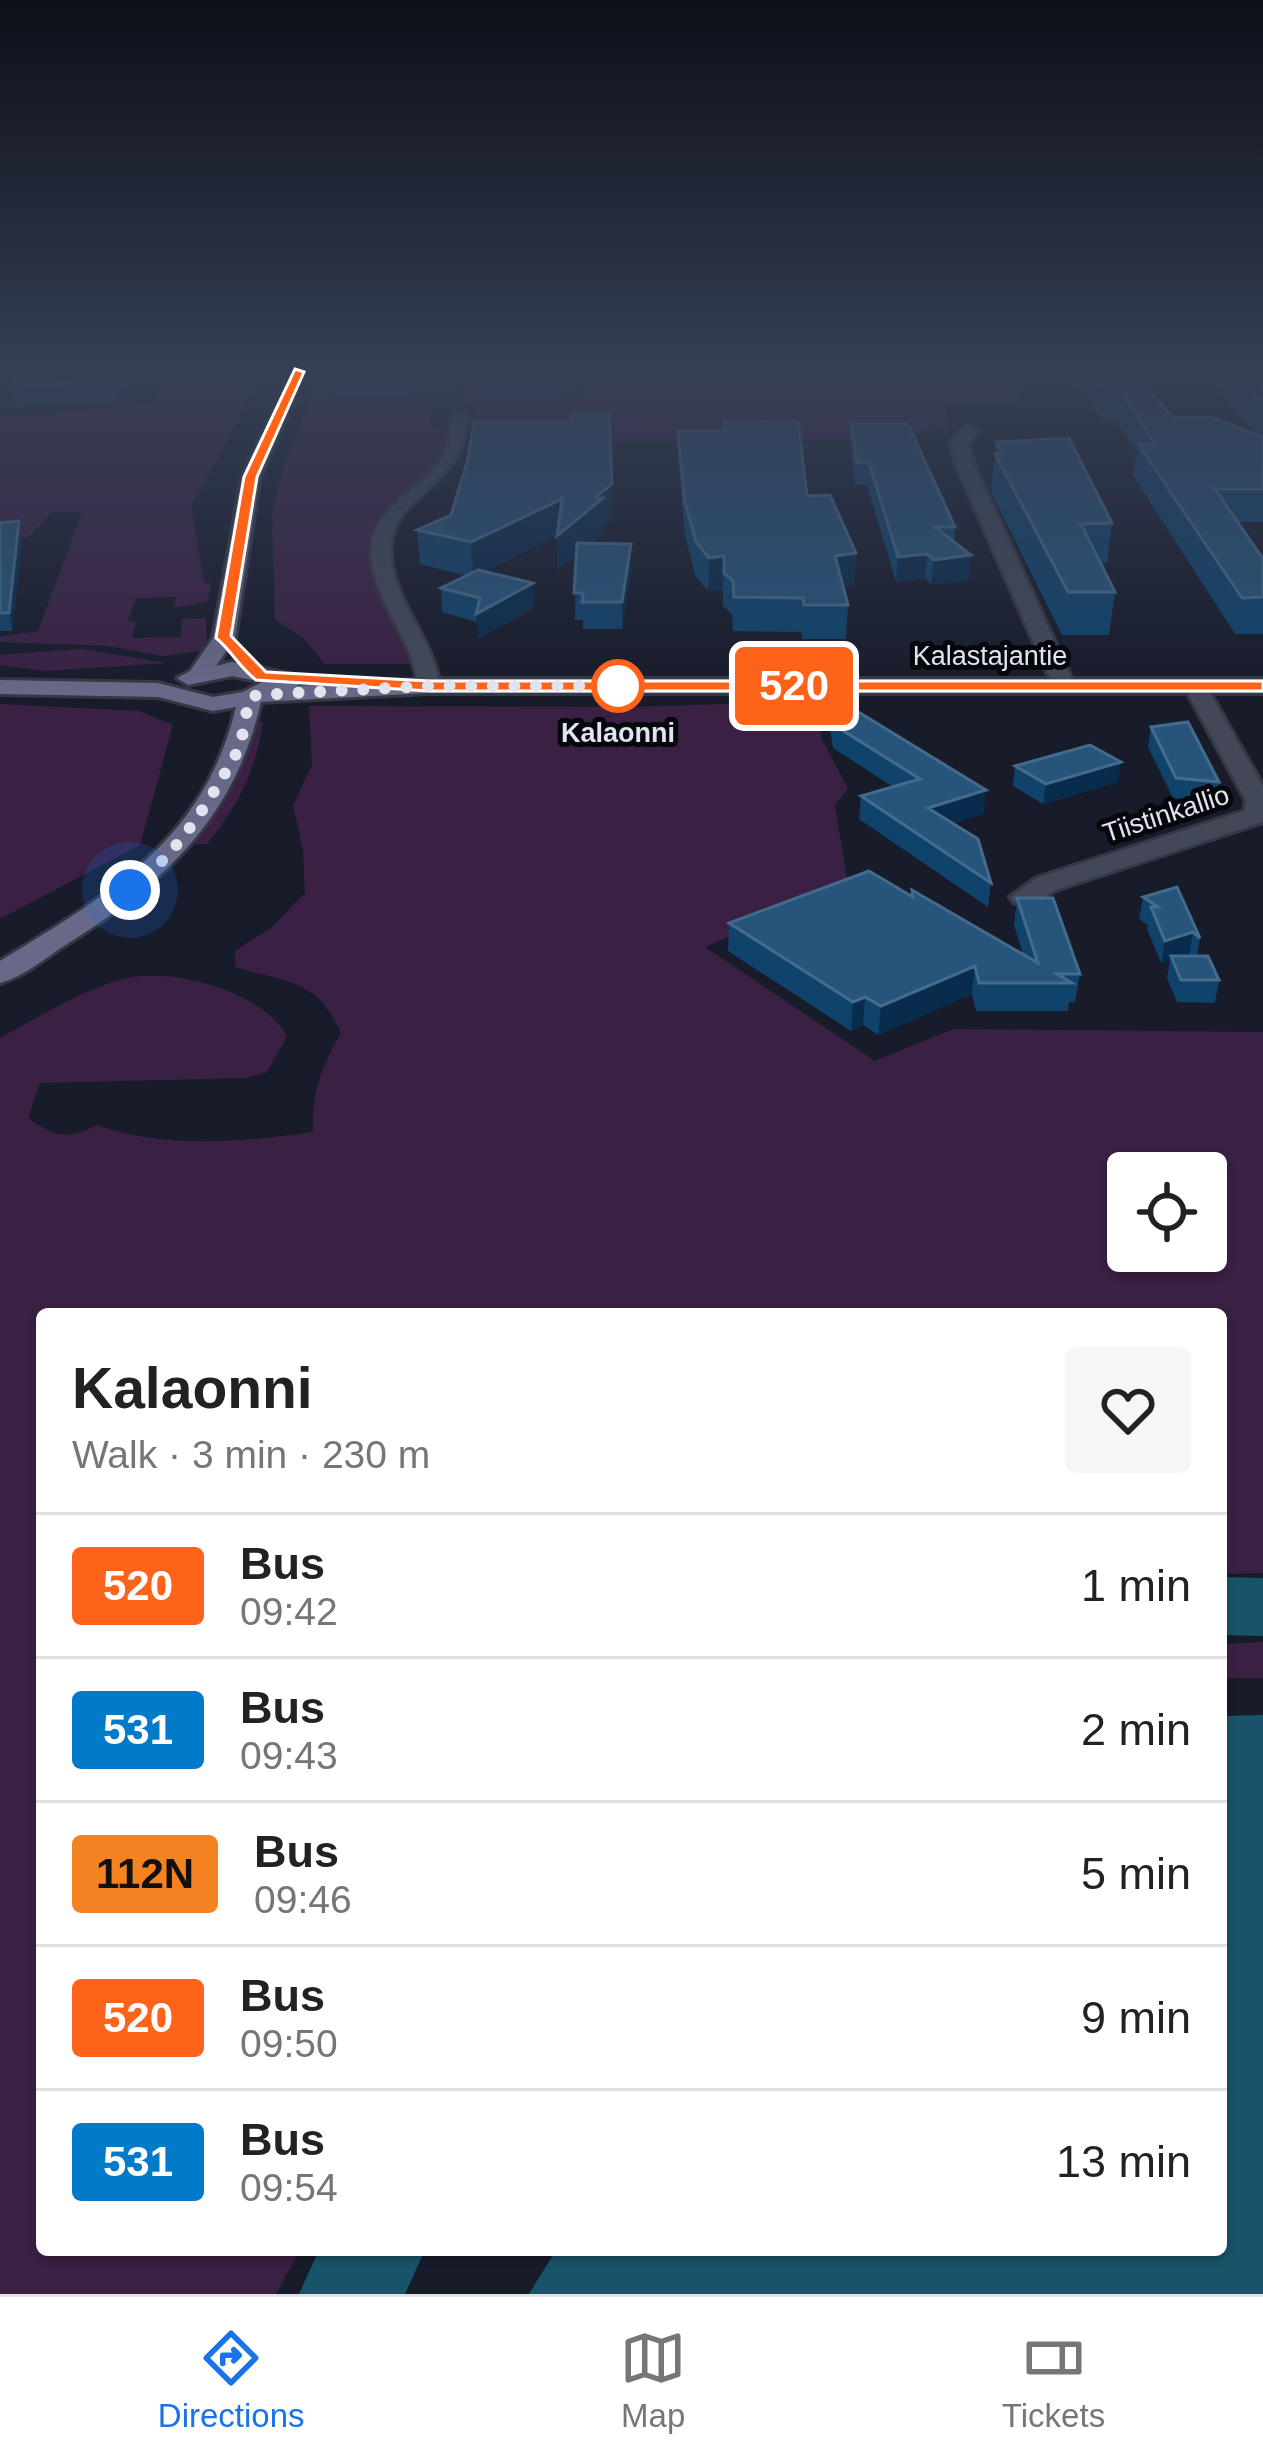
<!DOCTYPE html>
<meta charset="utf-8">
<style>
:root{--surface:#fff;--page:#f6f6f6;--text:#222;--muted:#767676;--line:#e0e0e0;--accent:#1a73e8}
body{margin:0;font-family:Arial,sans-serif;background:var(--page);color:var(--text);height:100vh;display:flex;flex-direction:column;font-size:45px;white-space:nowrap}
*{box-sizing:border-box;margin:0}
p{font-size:39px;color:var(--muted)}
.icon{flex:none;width:66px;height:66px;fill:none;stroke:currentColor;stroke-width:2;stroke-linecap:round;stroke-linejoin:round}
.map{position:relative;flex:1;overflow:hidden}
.drawer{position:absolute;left:36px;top:1308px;width:1191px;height:948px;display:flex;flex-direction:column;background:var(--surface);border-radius:12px;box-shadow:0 3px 9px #0004}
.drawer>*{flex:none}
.badge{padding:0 24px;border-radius:9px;font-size:42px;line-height:78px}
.tools{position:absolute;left:1107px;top:1152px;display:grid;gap:24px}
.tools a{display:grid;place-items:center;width:120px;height:120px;border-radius:12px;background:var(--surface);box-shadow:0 3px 9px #0004;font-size:60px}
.you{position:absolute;width:60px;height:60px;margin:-30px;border:9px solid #fff;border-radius:50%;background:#1a73e8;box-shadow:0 0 0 18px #1a73e833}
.map>.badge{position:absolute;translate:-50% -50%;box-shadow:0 0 0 6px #fff}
.round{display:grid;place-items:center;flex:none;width:126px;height:126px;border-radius:12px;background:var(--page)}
.headline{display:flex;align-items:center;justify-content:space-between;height:204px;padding:0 36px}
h1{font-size:57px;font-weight:800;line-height:90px}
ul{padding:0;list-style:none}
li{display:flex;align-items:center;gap:36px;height:144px;padding:0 36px;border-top:3px solid var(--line)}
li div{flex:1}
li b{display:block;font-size:45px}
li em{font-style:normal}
li .badge{min-width:132px;font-weight:700;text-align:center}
.menu{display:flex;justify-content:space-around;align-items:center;height:168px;border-top:3px solid var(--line);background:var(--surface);font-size:33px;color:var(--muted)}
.menu a{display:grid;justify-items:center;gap:6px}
.menu .active{color:var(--accent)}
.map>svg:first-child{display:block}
.built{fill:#1f2539}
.green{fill:#3a2144;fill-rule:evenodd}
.water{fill:#185469}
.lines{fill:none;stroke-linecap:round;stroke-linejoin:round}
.river{fill:#185469;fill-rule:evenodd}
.minor-casing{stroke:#353742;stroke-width:6}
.secondary-casing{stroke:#353742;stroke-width:6}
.minor{fill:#424858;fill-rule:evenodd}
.secondary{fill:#686888;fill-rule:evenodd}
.wall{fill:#10436c}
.shaded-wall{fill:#092c4c}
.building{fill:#26547a;stroke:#446b8c;stroke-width:3}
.line{fill:#ff6319;stroke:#fff;stroke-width:3}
.walk{stroke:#e1e4ee;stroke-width:12;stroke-dasharray:0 21.6}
.stop-dot{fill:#fff;stroke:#ff6319;stroke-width:6}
.labels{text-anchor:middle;stroke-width:10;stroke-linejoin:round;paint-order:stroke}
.far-street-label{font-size:27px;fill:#e1e4ee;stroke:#05070c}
.far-stop-label{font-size:27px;font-weight:bold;fill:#e1e4ee;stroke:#05070c}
</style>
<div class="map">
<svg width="1263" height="2294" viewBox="0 0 1263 2294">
<rect width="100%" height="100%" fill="#171b2a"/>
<!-- built -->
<path class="built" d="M326,372H455L445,408H308Z"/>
<!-- green -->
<path class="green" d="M173,372H263L191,507L204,582L211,583L208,601L174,608L176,597L136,598L128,621L136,622L132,638L181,637L182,619L206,618L207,650L163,656L108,646L0,642V637L38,631L82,512H52L28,537L0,540V418L149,404Z
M323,372H354L336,378L326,408H432L430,425L449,432C444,458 427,474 407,491C340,546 389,600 418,664H325L304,639L275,620L272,514L285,462Z
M522,372H576V390L558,399L584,398L596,372H1020L1026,387L1016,401L944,402L949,428L872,440L471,441L477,407L488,401H463L469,375H478L480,394L486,396L565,393L561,391L565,384H545Z
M82,649L167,663L46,671L0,665V655Z
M815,701L822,739L848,789L835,805L848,885L705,947L875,1061L953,1029L1263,1032V1573L1221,1574V1314H42V2250H300L276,2294H0V1038C38,1017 77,993 119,980C167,965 264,990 287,1037L267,1072L246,1078L40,1083L28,1118C54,1136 68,1141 97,1125C165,1149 243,1142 313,1132C311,1094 321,1067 341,1033C316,978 289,983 235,967V951L271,928L305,893L303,850L293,805L312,765L309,706L634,707ZM1128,1173H1206V1251H1128Z
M0,704L139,711L173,725L140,845L0,919Z
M263,722C257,768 237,808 207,844H194L236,781L249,723Z
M1263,1642V1678H1221V1644Z"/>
<!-- water -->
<path class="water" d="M1263,1715V2294H529L556,2250H1221V1716Z"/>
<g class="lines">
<!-- river -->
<path class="river" d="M1221,1577L1263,1578V1636L1221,1635Z
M319,2250H425L405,2294H299Z"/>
<defs>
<path id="minor" d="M453,412L467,416C465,488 394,491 391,547C388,596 434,638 440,686L429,693L418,686C413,640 378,607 372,563C363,505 427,493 447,449C452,438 449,424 453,412Z
M965,426L979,430L968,443L974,465L1075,686L1072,691L1064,693L1053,686L956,465L950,442Z
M1195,679L1206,686L1263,786V822L1056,890L1034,903H1014L1010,897L1036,878L1244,811L1246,801L1184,686Z"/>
<path id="secondary" d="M291,372H307L260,477L235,638L216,666L232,662L298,676L301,681L297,686L429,679H1263V693H429L261,702C234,820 163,884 64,946C44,959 23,977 0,983V961C109,894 204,841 236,707L213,711L158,697L0,694V680L158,683L213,697L243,692L262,682L232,676L188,685L177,678L190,671L213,638L242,477Z"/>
</defs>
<!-- minor casing -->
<use href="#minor" class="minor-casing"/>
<!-- secondary casing -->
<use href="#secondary" class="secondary-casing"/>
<!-- minor -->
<use href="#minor" class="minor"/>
<!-- secondary -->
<use href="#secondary" class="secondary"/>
</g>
<!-- wall -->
<path class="wall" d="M10,372H148L141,383H129L117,403L15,406L11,385L14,381Z
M334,372H414L407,396H336Z
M473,372H562L561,394L480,395L479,377L473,375Z
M1068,372H1135L1172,417L1257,435L1206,374H1186L1185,372H1263V522H1237L1263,559V634H1235L1133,475L1137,453L1116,420H1103Z
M724,421L807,496L856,553L854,586L844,587L848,605L846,639H802L801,632L733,631L732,614L723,606V589L708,591L695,575L685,535L678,461V431H724Z
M851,424L955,527L954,542L971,555L968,580L931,584L925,578L896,582L867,485H855L850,446Z
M996,442L1112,523L1107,563H1101L1115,592L1109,635H1062L991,492Z
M451,515L612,518L604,525V532L590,543L631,570L622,629H583V620H575L576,555L557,571V536L484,572L534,608L478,639L477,622L442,612L441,588L467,576L420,564L417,530Z
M0,523L22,538L12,631H0Z
M829,694L986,790L983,814L952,823L991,883L988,907L859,819L861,796L893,787L833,748L828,716Z
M1151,727L1219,782L1216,803L1173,798L1148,747Z
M1015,766L1118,782L1043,804L1013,786Z
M912,890L1023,954L1014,925L1017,898L1080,974L1075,1002H1069L1068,1011H976L972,994L878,1035L863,1025L851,1031L728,951L729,923L911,896Z
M1143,897L1200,938L1197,956L1219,980L1215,1003L1177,1002L1167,978L1170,960L1161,963L1147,929L1148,925L1139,919Z"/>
<!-- shaded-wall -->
<path class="shaded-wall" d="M120,372H128L129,383L117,403L114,381Z
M139,372H148L141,383Z
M405,372H414L407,396Z
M612,484V518L604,525V532L557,571V536L473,577L471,542L562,499Z
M19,521L22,538L12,631L9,613Z
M631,544V570L622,629V602Z
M856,553L854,586L833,589L835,556Z
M927,554L925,578L896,582L898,557Z
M971,555L968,580L931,584L934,560Z
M724,556L723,589L708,591L709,558Z
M533,583L534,608L478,639L476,614Z
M1121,762L1118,782L1043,804L1046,784Z
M986,790L983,814L926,831L928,808Z
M1193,932L1189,955L1172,959L1171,956L1170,960L1161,963L1165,941Z
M975,966L972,994L878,1035L881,1006Z
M865,997L863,1025L851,1031L853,1002Z"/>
<!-- building -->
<path class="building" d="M21,372H120L114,381L11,385Z
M1093,372H1135L1172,417H1212L1263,437V489H1215L1263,559V597L1242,598L1138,444H1155L1120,390H1107Z
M1235,372H1263V403Z
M572,413H609L612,484L596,497L603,498L557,536L562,499L471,542L417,530L451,515L468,459L474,422H570Z
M724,421H798L807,496L830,495L856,553L835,556L848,605H804L803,598L734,597L733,581L724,573V556L709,558L696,542L685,503L678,431H726Z
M851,424H908L955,527H935L971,555L934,560L927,554L898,557L869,463L857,462Z
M1069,438L1112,523L1081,524L1115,592H1068L995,454H1002L996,442Z
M19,521L9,613H0V523Z
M577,543L631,544L622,602H582L583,593H574Z
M478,570L533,583L476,614L480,598L441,588Z
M829,694L986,790L928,808L978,839L991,883L861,796L920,779L834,725Z
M1188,722L1219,782L1176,778L1151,727Z
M1090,745L1121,762L1046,784L1015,766Z
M869,871L913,897L912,890L1038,963L1017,898H1053L1080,974H1057L1072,983H979L975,966L881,1006L865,997L853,1002L729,923Z
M1177,887L1200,938L1193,932L1165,941L1151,907H1158L1143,897Z
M1171,956H1208L1219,980H1181Z"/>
<!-- sky -->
<linearGradient id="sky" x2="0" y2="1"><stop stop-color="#0d0f17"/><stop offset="0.54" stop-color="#363f55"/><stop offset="1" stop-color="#363f55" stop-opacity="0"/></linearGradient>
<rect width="1263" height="693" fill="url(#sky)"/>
<!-- line -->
<path class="line" d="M295,369L304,372L257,477L231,636L266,672L429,681H1263V691H429L256,680C239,667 231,650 216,638L244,477Z"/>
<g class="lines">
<!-- walk -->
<path class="walk" d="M130,890C178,853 207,805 236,754C243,744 245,713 250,698L257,695L429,686H618"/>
</g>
<!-- markers -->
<circle class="stop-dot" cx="618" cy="686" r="24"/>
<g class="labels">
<!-- far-street labels -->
<g class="far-street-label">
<text x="990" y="665">Kalastajantie</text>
<text transform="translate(1166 814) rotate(-18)" y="9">Tiistinkallio</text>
</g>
<!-- far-stop labels -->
<g class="far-stop-label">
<text x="618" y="742">Kalaonni</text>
</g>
</g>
</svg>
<div class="tools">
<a><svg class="icon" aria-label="locate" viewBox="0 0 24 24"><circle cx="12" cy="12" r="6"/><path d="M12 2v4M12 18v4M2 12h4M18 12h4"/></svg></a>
</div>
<div class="you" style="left:130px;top:890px"></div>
<b class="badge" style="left:794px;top:686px;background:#ff6319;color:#fff">520</b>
<section class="drawer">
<div class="headline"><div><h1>Kalaonni</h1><p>Walk · 3 min · 230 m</p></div><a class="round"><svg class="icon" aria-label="heart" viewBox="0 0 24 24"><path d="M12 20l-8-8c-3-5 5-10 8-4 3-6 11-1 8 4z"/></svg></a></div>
<ul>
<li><span class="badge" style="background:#ff6319;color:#fff">520</span><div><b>Bus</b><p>09:42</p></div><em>1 min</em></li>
<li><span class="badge" style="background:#007ac9;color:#fff">531</span><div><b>Bus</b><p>09:43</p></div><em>2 min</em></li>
<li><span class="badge" style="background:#f58220;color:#111">112N</span><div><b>Bus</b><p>09:46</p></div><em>5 min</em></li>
<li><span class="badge" style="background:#ff6319;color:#fff">520</span><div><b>Bus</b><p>09:50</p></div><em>9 min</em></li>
<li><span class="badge" style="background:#007ac9;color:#fff">531</span><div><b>Bus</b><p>09:54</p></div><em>13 min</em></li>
</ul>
</section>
</div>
<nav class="menu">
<a class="active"><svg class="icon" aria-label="directions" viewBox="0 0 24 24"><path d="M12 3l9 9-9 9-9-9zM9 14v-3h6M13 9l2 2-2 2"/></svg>Directions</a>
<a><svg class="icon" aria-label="map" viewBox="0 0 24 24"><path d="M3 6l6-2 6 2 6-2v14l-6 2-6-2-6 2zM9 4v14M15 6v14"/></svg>Map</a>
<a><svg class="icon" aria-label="tickets" viewBox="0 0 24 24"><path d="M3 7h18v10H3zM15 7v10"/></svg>Tickets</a>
</nav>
